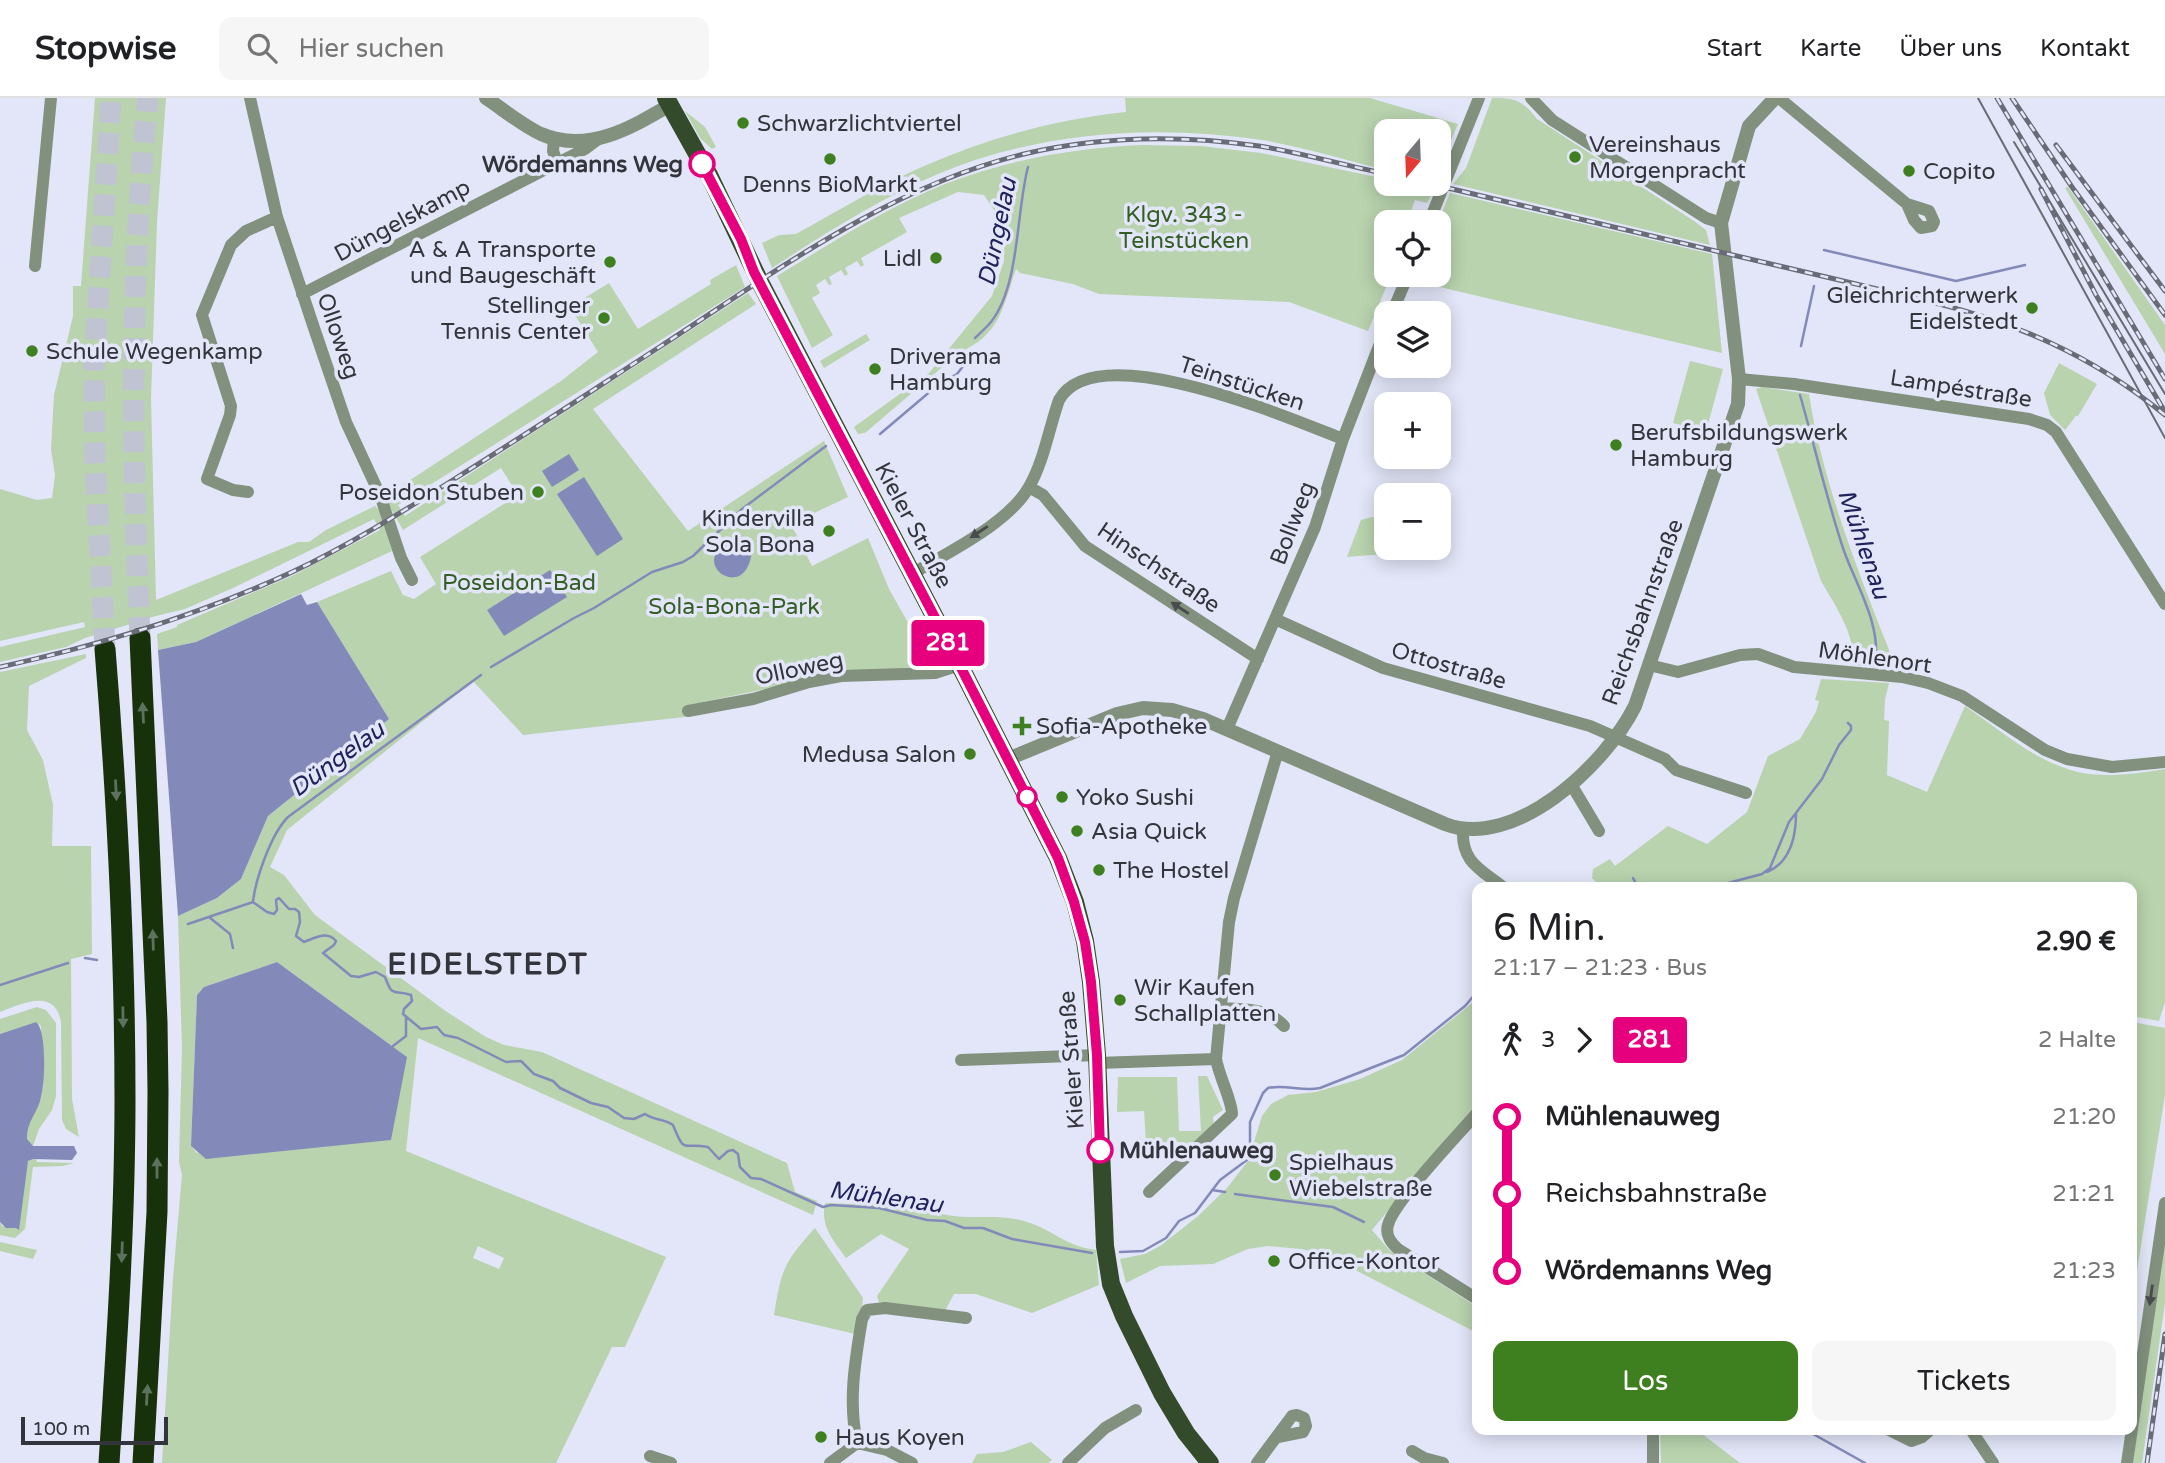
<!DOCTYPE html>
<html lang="de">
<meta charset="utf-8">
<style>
:root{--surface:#fff;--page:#f6f6f6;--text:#202124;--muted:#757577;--line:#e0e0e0;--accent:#3e7f1f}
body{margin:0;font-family:"Varela Round",sans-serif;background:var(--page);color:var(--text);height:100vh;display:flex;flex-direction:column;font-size:26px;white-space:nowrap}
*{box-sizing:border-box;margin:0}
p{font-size:23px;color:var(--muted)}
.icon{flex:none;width:38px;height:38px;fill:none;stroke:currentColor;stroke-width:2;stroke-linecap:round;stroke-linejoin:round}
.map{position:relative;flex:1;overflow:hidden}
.drawer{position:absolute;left:1472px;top:784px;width:665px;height:553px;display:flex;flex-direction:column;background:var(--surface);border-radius:14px;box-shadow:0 4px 18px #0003}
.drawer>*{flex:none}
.badge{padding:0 14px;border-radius:5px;font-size:24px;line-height:46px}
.needle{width:46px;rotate:199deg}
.fabs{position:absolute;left:1374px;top:21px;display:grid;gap:14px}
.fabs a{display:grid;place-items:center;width:77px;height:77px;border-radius:14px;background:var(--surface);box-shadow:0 4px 18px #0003;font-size:35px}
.scale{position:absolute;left:21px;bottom:18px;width:147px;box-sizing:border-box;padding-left:7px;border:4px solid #34353c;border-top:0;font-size:19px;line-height:24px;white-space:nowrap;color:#34353c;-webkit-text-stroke:5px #e2e6f8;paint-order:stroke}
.map>.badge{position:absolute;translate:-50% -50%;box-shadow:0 0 0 4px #fff}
.legs{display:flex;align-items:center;gap:10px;height:77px;padding:0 21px;font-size:23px}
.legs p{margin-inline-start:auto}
.head{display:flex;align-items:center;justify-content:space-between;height:119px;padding:0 21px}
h1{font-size:38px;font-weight:600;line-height:52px}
.primary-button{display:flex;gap:14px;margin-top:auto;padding:14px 21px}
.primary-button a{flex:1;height:80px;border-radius:14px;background:var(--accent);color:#fff;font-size:28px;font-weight:600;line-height:80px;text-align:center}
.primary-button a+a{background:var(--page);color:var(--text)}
ul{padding:0 21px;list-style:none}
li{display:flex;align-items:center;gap:24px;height:77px;font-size:26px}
li i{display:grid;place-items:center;width:10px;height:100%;margin:0 9px;background:currentColor}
li i::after{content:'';width:18px;height:18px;margin:-9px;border:5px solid;border-radius:50%;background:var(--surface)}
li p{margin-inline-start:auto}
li:first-child i{background:linear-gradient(#0000 50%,currentColor 0)}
li:last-child i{background:linear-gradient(currentColor 50%,#0000 0)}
header{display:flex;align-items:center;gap:42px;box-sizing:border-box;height:98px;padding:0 35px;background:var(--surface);border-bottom:2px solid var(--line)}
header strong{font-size:33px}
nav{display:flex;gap:38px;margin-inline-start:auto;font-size:24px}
.search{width:490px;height:63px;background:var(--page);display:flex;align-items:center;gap:18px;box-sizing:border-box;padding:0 24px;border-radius:14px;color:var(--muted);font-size:26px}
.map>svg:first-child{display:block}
.green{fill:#b8d3ae;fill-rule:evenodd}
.water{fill:#838ab9}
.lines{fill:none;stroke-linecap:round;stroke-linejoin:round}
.stream{stroke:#838ab9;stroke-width:2.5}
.motorway-tunnel{stroke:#bfc3d2;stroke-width:21;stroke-dasharray:21 10;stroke-linecap:butt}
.minor{stroke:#82917e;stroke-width:12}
.tertiary{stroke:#82917e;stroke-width:14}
.primary{stroke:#334b2a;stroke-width:18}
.motorway{stroke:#17320b;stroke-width:21}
.tram{stroke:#696b76;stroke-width:2}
.rail-casing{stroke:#696b76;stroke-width:5}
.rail{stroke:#e2e6f8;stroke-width:2.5;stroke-dasharray:8;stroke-linecap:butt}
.oneway{fill:#484c4c}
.oneway2{fill:#5e715e}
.line-1-casing{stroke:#fff;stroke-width:16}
.line-1{stroke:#e6007e;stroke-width:10}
.poi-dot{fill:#3e7f1f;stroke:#e2e6f8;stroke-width:2.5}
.stop-1-dot{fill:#fff;stroke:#e6007e;stroke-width:3.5}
.labels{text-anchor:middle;stroke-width:7;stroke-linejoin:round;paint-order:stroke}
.poi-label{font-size:23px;fill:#34353c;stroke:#e2e6f8;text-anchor:start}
.stop-label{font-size:23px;font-weight:bold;fill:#34353c;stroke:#e2e6f8;text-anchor:end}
.park-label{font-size:23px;fill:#345e22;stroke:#e2e6f8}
.street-label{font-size:23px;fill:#34353c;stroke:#e2e6f8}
.water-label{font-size:24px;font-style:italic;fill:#21215c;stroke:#e2e6f8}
.district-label{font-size:30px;font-weight:bold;letter-spacing:2px;fill:#34353c;stroke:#e2e6f8}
</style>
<header>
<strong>Stopwise</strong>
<div class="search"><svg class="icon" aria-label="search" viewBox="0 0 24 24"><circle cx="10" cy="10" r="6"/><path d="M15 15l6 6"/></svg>Hier suchen</div>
<nav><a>Start</a><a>Karte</a><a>Über uns</a><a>Kontakt</a></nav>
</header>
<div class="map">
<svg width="2165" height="1365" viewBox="0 0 2165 1365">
<rect width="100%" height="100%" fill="#e2e6f8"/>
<!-- green -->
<path class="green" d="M95,0H166L157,124L151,301L156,502L298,444H309L326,432L375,408L380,413L392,453L196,544L158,552L157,536L177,529V527L292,478L380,432L374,421L233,490L185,511L156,518L85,540L66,549L0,564V549L85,529L84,524L0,543V391L37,402L52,400L55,377L51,351L54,297L73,218V188H81Z
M1125,0H1370L1458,26L1442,63L1439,78L1438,33H1386V72C1345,62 1304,49 1262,42C1155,26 1040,33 938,76C879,101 826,135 772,170L762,145L779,137L796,136C838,113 880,87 924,68C989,40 1056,21 1126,14Z
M1492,0C1516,0 1522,2 1537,21L1694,123L1706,132L1710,147L1453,86L1466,70Z
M685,13L705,29L716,49L712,51L700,40Z
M1143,47L1201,48L1261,55L1386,81V86H1409L1435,91L1427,105L1415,102L1407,124H1386V177H1391L1368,233L1289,204L1099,196L1073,186L1020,175L1016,171C1003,209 1000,237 960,254L865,335L858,336L854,329L929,275L992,198L1004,163V127L984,97L958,94L899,120L907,134L861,160L864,167L861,169L857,163L845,170L848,176L845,178L841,172L829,179L832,186L829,187L825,181L816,187L820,195L812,200L833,237L812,250L777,178C831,145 886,110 945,86C1009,61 1075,50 1143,47Z
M2068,89L2165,227V256L2065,90Z
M1450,95L1712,156L1722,255L1414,183L1417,177H1438V124Z
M736,167L745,189L398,407L405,418L748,195L756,206L593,311L688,433L824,343L848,399L791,426L812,468L868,440L889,491L932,567L828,578L684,608L685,619L523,637L473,583L287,732L270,769L284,777L315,817L447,914L486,939L504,947L542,954L787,1065L795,1094L817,1103L813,1117L418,940L406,1053L666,1159L625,1249H612L556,1365H162L173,1180L182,1077L179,1064L182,950L178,818L217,800L241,781L268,718L389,621L317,504L391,473L403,497L414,501L436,486L420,459L518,397L501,370L403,432L386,402L395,392L561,283L598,254L570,209L609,185L638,231L711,186L710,182ZM277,864L407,959L197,1055L191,1048L197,897L204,889ZM478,1148L504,1160L499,1171L473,1160Z
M866,236L870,242L824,270L820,263Z
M1690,263L1723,271L1706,334L1673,325Z
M2059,265L2097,286L2078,318H2076L2065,332L2050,317L2044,295Z
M1762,289L1809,296C1822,383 1859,476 1891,557L1888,570L1852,567C1851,561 1853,556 1852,550C1850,529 1832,502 1821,483L1756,291Z
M1372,419L1386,423V450H1398L1384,456L1347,459L1361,422Z
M86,556V560L29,588L27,632L43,662L53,707L52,748H91L92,856L71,861L72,1001L79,1039L66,1031L62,1022L61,924C55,889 21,906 0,914V574Z
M1821,581L1889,585L1885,602L1884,622L1889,623L1887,677L1927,694L1965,608C2002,633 2042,670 2089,676C2114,679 2140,675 2165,671V904L2159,923L2132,918V789H1601L1592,780L1593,771L1610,761L1615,768L1668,728L1707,746L1747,714L1768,658L1800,641L1816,614L1819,603L1815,602Z
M1477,901V1005L1372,1132L1390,1153L1477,1209V1235L1332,1160L1302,1151L1268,1148L1248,1151L1213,1166L1160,1168L1126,1185L1120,1161L1145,1156L1160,1148L1197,1119L1227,1090L1248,1063L1262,1018L1271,1006L1288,997L1316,994L1360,981L1402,962Z
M37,909L46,912L56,925V998L52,1012L39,1031L33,1048L27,1041L26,1033L41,1000L43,989L41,928L36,924L0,936V921Z
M2132,924L2165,930V997L2132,1204Z
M1198,978H1207L1223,1012L1213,1019L1214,1029L1187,1051L1179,1044L1146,1046L1144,1013L1117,1014L1118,979H1177L1179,1033H1201Z
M30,1061H36L37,1064L74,1065L63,1068L33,1069L25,1131L15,1140L0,1137V1124L2,1128L18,1129L27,1066Z
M880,1100C891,1100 901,1099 912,1103C924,1108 934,1115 947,1117C973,1122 1001,1115 1027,1124C1054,1132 1064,1148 1096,1152L1099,1187L1032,1215L976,1196H954L945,1213L879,1204L877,1198L909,1151L881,1136L846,1160C833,1142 820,1128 825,1105L856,1106Z
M2165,1126V1205L2142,1365H2133Z
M815,1130L863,1200L862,1211L855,1236L774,1217C781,1172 784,1164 815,1130Z
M0,1144L37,1152L33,1161L0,1153Z
M1660,1332H1697L1740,1365H1661Z
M1031,1344L1052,1362L1048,1365H972L977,1356L1003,1354Z"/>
<!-- water -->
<path class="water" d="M569,356L579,372L552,389L542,373Z
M584,379L623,441L597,458L557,396Z
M738,442L746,444L752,452C747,511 679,459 738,442Z
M550,472L567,499L504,538L487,512Z
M301,496L307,507L317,504L389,621L268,718L241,781L217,800L178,818L158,552L196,544Z
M277,864L407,959L391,1042L206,1061L191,1048L197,897L204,889Z
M36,924C47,932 45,985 41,999C38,1015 26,1024 27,1041L33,1048H74L77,1055L72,1062L33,1061L28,1063L19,1132L16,1130H6L0,1124V936Z"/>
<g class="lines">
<!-- stream -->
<path class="stream" d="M1824,152L1956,183L2025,167
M975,240C980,235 986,230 991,224C1020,187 1016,114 1028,69
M1801,248L1814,188
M1800,297C1815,349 1827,403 1844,453C1857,489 1882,528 1875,567
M880,336L939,286L957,276L967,263
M491,569L574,520L594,510L652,474L683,464L693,458L742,411L826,348
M1767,774C1791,764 1796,737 1796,715
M1633,780L1638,789
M1713,789L1762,776L1770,770L1789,724L1822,681L1839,647L1851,632V628L1848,625
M253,803C256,780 271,736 288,719L481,577
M209,819L230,836L233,850
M188,826L253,804L267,814L274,816L277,812L276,802L279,800L289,811H295L299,814L300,824L296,838L304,844C315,840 327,832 336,843L334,847L323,855L351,878L359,879L376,874L385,879C393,901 393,891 411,897L412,903L404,911L403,916L421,931L437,929L444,937L458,940L506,964L521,963L534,976L553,983L560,990L591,1005L608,1009L624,1020L634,1021L645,1016C655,1023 663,1020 673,1027C685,1057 682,1044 708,1049L719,1061L728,1053L733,1052L738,1056L740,1069L751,1080L761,1081L823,1109L831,1107L879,1110L927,1122L945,1123L964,1130H983L1012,1141L1092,1155
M85,860L97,862
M0,887L68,865
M393,948L406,938V919
M1212,1092L1225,1094
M1235,1096L1333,1109L1364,1124
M1120,1154L1143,1153L1166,1140L1179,1123L1195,1115L1220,1082L1247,1062L1250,1050V1024L1263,995L1268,990C1286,986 1302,994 1320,990L1404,957L1465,908L1477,894
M1806,1332L1865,1365"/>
<!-- motorway-tunnel -->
<path class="motorway-tunnel" d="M140,540C132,360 129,180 148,0
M105,551L95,364L94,268L111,0"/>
<!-- minor -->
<path class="minor" d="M250,0L277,119L313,227L346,324L380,397L401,460L412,482
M1531,0L1552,22L1706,120L1721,125
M1779,0L1907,106L1929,113L1934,124L1932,128L1921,130L1914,122L1907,106
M554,40L553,53L557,64
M1429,124L1479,0
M35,168L51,0
M302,196L585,51L597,42
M1392,215L1408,177
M1739,281L1794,286L2029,321L2047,327L2056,334L2165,506
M1029,389L1043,397L1085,448L1258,561
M248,394L233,392L207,381L230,317L231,308L202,217L231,147L246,133L277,119
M912,476C948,454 1008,426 1029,389C1044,363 1049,330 1059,302C1096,236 1291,321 1343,341
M1275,521L1383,570L1590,628L1665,661L1676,672L1746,695
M1649,567L1678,574L1740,557L1758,556L1794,569L1902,579L1928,585L1962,598L2045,652L2067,661L2112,669L2165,664
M688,613L753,601L809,584L841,578L935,575L960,567
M1227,631L1315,429L1343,341L1386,230
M1571,686L1599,733
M1463,731C1461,764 1480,771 1503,789
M1222,910C1245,912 1267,909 1284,928
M961,962L1097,957
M1097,965L1216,961
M1477,1015C1459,1036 1393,1105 1388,1127C1385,1136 1391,1145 1398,1151L1477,1201
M1149,1094L1232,1016C1232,1003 1219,978 1216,961L1229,824L1234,800L1278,653
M1653,1332V1365
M1889,1332L1911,1343L1922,1339L1930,1332
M1971,1332L1993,1365
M857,1345C848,1303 855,1263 862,1221L867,1212L885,1210L966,1220
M857,1345L887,1352L912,1365
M1412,1353L1424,1360L1443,1365
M650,1358L671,1365
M830,1365L857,1345
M1068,1365L1105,1330L1136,1312
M1257,1365L1292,1318L1297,1317L1304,1320L1306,1328L1303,1334L1278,1339
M2127,1365L2165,1105"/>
<!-- tertiary -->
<path class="tertiary" d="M486,0C504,12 522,27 541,36C587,56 631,30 670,7
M1008,661L1117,616L1143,610L1172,612L1203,621L1445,726C1515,753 1606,666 1635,608L1738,306L1739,281L1721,125L1749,28L1775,0"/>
<!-- primary -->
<path class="primary" d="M666,0L710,79L761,186L954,556L1058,760L1075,804L1085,843L1091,884L1097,957L1105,1148L1111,1186L1124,1218L1162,1295L1186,1335L1210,1365"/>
<!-- motorway -->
<path class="motorway" d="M140,540L157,924L158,993L157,1114L143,1365
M105,551C117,700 125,850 125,1000C125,1122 117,1243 109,1365"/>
<!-- tram -->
<path class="tram" d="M1978,0L2165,340
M2014,44L2165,296"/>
<defs>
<path id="rail" d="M1997,0L2165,281
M2012,0L2072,89L2165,217
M2056,47L2165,193
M1431,86L1924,202C2015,224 2092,257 2165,317
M2041,91L2096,197L2165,314
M0,569C101,547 196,518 290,475C348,448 402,414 456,380C525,337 593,292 661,248C775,174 890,88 1024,56C1101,38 1181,37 1259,48C1302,55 1344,67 1386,76
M2147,1365L2165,1236"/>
</defs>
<!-- rail casing -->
<use href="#rail" class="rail-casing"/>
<!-- rail -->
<use href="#rail" class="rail"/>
</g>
<!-- one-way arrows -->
<defs><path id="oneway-solid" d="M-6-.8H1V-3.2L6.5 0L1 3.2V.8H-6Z" transform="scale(1.75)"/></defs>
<g class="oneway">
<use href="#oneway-solid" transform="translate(979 434) rotate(147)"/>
<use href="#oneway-solid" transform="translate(1180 510) rotate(-147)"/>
<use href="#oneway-solid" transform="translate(2151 1197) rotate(98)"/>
</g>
<g class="oneway2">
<use href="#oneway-solid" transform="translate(143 615) rotate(-93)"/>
<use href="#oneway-solid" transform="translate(116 692) rotate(87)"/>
<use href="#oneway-solid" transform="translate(153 842) rotate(-92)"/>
<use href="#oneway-solid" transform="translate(123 919) rotate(89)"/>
<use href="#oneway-solid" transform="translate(157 1070) rotate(-90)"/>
<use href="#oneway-solid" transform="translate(122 1154) rotate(92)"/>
<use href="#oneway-solid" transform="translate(147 1297) rotate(-87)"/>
</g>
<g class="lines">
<defs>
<path id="line-1" d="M702,66L741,141L754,174L954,556L1058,760L1074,804L1085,844L1091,884L1097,957L1100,1052"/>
</defs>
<!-- line-1 casing -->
<use href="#line-1" class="line-1-casing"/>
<!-- line-1 -->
<use href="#line-1" class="line-1"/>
</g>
<!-- markers -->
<g class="poi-dot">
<circle cx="743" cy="25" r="7"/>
<circle cx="1575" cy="59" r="7"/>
<circle cx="830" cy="61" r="7"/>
<circle cx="1909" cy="73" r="7"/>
<circle cx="936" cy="160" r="7"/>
<circle cx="610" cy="164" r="7"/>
<circle cx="2032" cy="210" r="7"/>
<circle cx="604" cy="220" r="7"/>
<circle cx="32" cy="253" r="7"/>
<circle cx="875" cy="271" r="7"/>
<circle cx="1616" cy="347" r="7"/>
<circle cx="538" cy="394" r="7"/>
<circle cx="829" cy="433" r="7"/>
<path d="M1018.5 617.5h7v7h7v7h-7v7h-7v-7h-7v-7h7z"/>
<circle cx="970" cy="656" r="7"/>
<circle cx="1062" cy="699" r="7"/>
<circle cx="1077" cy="733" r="7"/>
<circle cx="1099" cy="772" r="7"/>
<circle cx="1120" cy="902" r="7"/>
<circle cx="1275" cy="1077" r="7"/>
<circle cx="1274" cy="1163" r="7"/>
<circle cx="821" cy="1339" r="7"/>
</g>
<g class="stop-1-dot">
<circle cx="702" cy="66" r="12"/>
<circle cx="1027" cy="699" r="9"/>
<circle cx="1100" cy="1052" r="12"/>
</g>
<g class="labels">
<!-- poi labels -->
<g class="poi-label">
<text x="757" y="33">Schwarzlichtviertel</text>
<text x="1589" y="54">Vereinshaus<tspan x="1589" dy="26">Morgenpracht</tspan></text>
<text x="1923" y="81">Copito</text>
<text x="830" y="94" text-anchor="middle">Denns BioMarkt</text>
<text x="596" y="159" text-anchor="end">A &amp; A Transporte<tspan x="596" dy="26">und Baugeschäft</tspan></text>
<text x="922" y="168" text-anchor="end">Lidl</text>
<text x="2018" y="205" text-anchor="end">Gleichrichterwerk<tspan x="2018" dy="26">Eidelstedt</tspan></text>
<text x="590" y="215" text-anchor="end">Stellinger<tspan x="590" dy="26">Tennis Center</tspan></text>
<text x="46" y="261">Schule Wegenkamp</text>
<text x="889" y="266">Driverama<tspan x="889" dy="26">Hamburg</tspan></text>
<text x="1630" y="342">Berufsbildungswerk<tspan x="1630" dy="26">Hamburg</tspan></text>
<text x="524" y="402" text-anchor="end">Poseidon Stuben</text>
<text x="815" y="428" text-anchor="end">Kindervilla<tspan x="815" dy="26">Sola Bona</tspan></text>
<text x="1036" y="636">Sofia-Apotheke</text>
<text x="956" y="664" text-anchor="end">Medusa Salon</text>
<text x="1076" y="707">Yoko Sushi</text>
<text x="1091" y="741">Asia Quick</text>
<text x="1113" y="780">The Hostel</text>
<text x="1134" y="897">Wir Kaufen<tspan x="1134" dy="26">Schallplatten</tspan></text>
<text x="1289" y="1072">Spielhaus<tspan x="1289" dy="26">Wiebelstraße</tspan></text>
<text x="1288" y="1171">Office-Kontor</text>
<text x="835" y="1347">Haus Koyen</text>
</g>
<!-- stop labels -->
<g class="stop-label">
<text x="683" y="74">Wördemanns Weg</text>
<text x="1119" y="1060" text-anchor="start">Mühlenauweg</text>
</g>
<!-- park labels -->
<g class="park-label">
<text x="1184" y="124">Klgv. 343 -<tspan x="1184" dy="26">Teinstücken</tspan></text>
<text x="519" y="492">Poseidon-Bad</text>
<text x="734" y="516">Sola-Bona-Park</text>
</g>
<!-- street labels -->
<g class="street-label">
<text transform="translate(402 122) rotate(-28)" y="8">Düngelskamp</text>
<text transform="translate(339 238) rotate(71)" y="8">Olloweg</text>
<text transform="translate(1242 285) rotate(18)" y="8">Teinstücken</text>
<text transform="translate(1961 290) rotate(9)" y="8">Lampéstraße</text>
<text transform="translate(1292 425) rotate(-69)" y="8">Bollweg</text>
<text transform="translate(914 427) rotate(62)" y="8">Kieler Straße</text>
<text transform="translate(1159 469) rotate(34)" y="8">Hinschstraße</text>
<text transform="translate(1642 514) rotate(-70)" y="8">Reichsbahnstraße</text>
<text transform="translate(1875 559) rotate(8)" y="8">Möhlenort</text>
<text transform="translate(1449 567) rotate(16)" y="8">Ottostraße</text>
<text transform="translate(799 570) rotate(-12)" y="8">Olloweg</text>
<text transform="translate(1071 962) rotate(-94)" y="8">Kieler Straße</text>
</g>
<!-- water labels -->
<g class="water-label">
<text transform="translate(997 134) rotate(-78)" y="8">Düngelau</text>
<text transform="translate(1864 446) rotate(71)" y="8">Mühlenau</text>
<text transform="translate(337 661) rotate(-36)" y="8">Düngelau</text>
<text transform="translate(886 1099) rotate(8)" y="8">Mühlenau</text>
</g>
<!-- district labels -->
<g class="district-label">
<text x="488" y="876">EIDELSTEDT</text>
</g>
</g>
</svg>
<div class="fabs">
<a><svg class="needle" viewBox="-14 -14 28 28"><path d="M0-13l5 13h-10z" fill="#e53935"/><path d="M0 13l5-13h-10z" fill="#757577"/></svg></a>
<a><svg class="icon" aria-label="locate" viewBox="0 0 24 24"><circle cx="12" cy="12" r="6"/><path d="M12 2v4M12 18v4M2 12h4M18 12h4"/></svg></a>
<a><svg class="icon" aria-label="layers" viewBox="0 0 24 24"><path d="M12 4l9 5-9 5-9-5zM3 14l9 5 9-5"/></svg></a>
<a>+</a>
<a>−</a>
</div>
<div class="scale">100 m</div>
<b class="badge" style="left:948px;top:545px;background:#e6007e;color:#fff">281</b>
<section class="drawer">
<div class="head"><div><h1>6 Min.</h1><p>21:17 – 21:23 · Bus</p></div><b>2.90 €</b></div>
<div class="legs"><svg class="icon" aria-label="walk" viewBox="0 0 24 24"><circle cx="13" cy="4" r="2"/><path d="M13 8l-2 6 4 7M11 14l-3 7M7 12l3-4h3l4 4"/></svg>3<svg class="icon" aria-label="forward" viewBox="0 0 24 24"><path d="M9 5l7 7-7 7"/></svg><b class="badge" style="background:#e6007e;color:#fff">281</b><p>2 Halte</p></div>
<ul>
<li><i style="color:#e6007e"></i><b>Mühlenauweg</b><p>21:20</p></li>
<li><i style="color:#e6007e"></i><span>Reichsbahnstraße</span><p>21:21</p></li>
<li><i style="color:#e6007e"></i><b>Wördemanns Weg</b><p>21:23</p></li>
</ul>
<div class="primary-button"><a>Los</a><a>Tickets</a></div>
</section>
</div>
